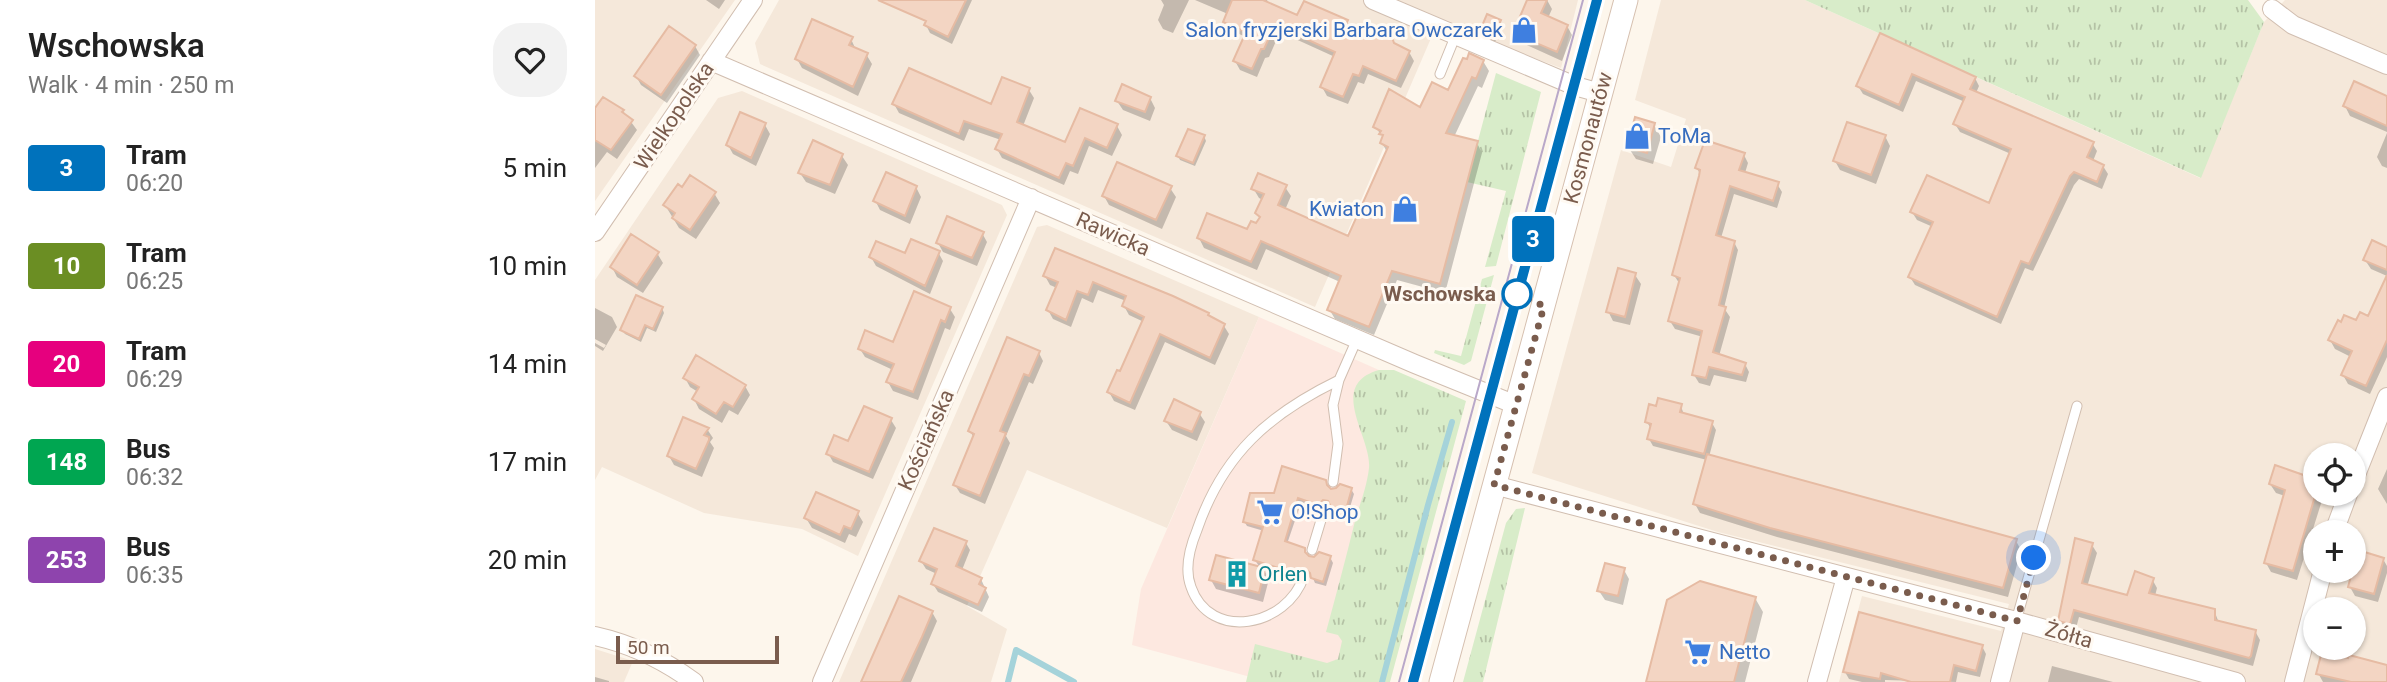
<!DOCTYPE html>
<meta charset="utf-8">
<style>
:root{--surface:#fff;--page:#f2f2f2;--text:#222;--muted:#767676}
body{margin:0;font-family:Roboto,sans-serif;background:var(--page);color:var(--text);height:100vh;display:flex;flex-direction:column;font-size:26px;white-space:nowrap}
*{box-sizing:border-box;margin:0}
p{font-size:23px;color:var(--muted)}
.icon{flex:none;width:38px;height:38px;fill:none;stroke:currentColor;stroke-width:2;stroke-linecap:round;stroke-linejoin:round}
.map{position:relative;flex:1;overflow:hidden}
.panel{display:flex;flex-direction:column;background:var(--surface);width:595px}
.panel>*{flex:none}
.badge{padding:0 14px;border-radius:5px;font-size:24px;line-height:46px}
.controls{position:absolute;left:1708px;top:443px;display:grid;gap:14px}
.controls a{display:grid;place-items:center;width:63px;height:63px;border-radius:50%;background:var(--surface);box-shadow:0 2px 5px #0004;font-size:35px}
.scale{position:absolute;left:21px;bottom:18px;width:163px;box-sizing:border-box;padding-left:7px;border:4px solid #7a5c4d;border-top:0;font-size:19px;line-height:24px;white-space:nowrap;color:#7a5c4d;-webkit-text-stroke:5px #fffaf3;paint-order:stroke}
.you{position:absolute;width:35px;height:35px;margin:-18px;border:5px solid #fff;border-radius:50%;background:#1a73e8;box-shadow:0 0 0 10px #1a73e833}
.map>.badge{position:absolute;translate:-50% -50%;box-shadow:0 0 0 4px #fff}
.round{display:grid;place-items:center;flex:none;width:74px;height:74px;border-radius:28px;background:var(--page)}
.summary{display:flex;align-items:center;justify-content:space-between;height:119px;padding:0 28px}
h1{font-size:33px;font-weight:600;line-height:52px}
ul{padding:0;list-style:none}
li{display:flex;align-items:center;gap:21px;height:98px;padding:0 28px}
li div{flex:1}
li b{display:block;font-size:26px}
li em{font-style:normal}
li .badge{min-width:77px;font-weight:700;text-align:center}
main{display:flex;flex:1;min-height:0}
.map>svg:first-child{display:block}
.residential{fill:#f5e8da;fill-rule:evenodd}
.commercial{fill:#fde8e0}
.grass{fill:url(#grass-tufts)}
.shadow{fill:#0003}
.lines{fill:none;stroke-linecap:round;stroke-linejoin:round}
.stream{stroke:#a5d3da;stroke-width:6}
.building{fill:#f3d5c3;stroke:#e6bba3;stroke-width:2}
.lane-casing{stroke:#d1beb0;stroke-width:11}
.street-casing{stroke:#d1beb0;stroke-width:20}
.secondary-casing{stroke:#d6c0b0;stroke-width:25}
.lane{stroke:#fff;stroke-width:9}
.street{stroke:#fff;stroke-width:18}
.secondary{stroke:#fff;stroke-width:23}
.tram{stroke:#b9a8c9;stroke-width:2}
.line-casing{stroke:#fff;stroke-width:16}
.line{stroke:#0072bc;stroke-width:10}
.walk{stroke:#7a5c4d;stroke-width:7;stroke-dasharray:0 12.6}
.stop-dot{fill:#fff;stroke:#0072bc;stroke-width:3.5}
.labels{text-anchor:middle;stroke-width:6;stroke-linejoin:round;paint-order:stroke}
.shop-label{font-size:21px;fill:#366cbe;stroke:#fffaf3;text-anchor:start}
.street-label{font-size:21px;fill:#7a5c4d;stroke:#fffaf3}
.stop-label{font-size:21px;font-weight:bold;fill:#7a5c4d;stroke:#fffaf3;text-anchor:end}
.culture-label{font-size:21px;fill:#0d838f;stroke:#fffaf3;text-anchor:start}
</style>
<main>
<section class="panel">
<div class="summary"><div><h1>Wschowska</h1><p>Walk · 4 min · 250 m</p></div><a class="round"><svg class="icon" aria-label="heart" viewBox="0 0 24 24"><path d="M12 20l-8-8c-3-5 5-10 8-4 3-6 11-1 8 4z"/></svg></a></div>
<ul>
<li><span class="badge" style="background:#0072bc;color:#fff">3</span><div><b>Tram</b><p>06:20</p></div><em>5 min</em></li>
<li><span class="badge" style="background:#6b8e23;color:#fff">10</span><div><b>Tram</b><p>06:25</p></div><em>10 min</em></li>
<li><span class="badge" style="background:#e6007e;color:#fff">20</span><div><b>Tram</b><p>06:29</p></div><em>14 min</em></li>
<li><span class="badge" style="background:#00a651;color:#fff">148</span><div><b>Bus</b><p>06:32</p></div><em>17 min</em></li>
<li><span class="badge" style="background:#8e44ad;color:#fff">253</span><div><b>Bus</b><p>06:35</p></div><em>20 min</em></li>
</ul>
</section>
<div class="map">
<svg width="1792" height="682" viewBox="0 0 1792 682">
<defs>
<pattern id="grass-tufts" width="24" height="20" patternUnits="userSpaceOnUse" patternTransform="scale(1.75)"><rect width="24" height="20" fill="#d8ecc9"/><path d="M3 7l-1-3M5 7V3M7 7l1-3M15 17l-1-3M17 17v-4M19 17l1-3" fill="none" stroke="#b4c2a5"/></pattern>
</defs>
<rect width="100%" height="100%" fill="#fdf6ec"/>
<!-- residential -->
<path class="residential" d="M0,0H140L0,201Z
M184,0H983L966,68L843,22L720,307L165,64L160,43Z
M1066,0H1210L1605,178L1669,22L1690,0H1792V682H1244L1267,596L1406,631L1414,604L1123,532L937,473L1026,150L1076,167L1091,119L1040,100ZM1720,455H1759V494H1720ZM1720,532H1759V570H1720ZM1720,609H1759V648H1720Z
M147,91L407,205L412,215L263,556L207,529L109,513L7,467L0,480V280L123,98Z
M452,225L664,317L572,528L432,470L372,606L412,629L396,682H244L442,227Z
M0,649L38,661L29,682H0Z"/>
<!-- commercial -->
<path class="commercial" d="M664,317L820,386L742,682H674L537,645L546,589Z"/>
<!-- grass -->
<path class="grass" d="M1210,0H1653L1669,22L1606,178Z
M901,73L946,92L901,266L890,267L911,191L872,182Z
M899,275L876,361L869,365L839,353L840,350L866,356L887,279Z
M784,370H799L871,401L795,682H651L660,644L732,663L743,659L747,641L743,635L731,632C741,595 751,558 760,521C765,504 772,486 774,468C777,437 731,385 784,370Z
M930,508L888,682H868L911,523L921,509Z"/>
<!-- shadow -->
<path class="shadow" d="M111,0H130L124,9Z
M348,0H377L357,44L335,33L331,25Z
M566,0H594L578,33L568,29L563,20L569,5Z
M600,0H672L674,5L703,17L751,22L755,28L814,52L819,61L806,88L773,74L769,84L763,82L753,104L732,96L727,87L740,57L685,32L674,57L670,58L662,77L645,70L640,61L651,37L635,30L630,22L633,14Z
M934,0H952L957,9L953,18L972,26L977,35L967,61L925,42L920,33Z
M905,21L907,26L900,42L888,37L886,33Z
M1286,36L1380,78L1384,86L1381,93L1497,143L1502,151L1498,161L1508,166L1513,174L1507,189L1484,179L1479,185L1438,271L1430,268L1406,324L1320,285L1315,277L1338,227L1322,220L1317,212L1395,205L1416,154L1365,132L1360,124L1370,102L1321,81L1308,112L1268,94L1263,86Z
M256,39L261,50L271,54L277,64L263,96L207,68L202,59Z
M100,46L105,55L72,103L46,85L41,76Z
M888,61L894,71L887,88L883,86L859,137L882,143L887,153L850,293L802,280L779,335L740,319L734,309L745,282L671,249L662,270L609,248L604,238L653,231L662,225L666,219L662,213L668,200L664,198L658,188L690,187L696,196L690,210L754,238L792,152L787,143L789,138L780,127L826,110L854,92Z
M434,90L439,98L428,126L470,144L522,126L527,135L517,156L494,146L483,174L475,171L469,185L407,158L402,149L406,140L374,129L369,141L304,113L299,104L397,106Z
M555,98L560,108L555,121L528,110L522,101Z
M1792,98V132L1755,116L1750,106Z
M0,111H28L42,130L22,159L12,152L0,168Z
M170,125L175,134L161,166L138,154L133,145Z
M1059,125L1066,137L1058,164L1041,159L1033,147Z
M1792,133V168L1787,166L1782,157Z
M609,136L611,141L600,166L585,160L583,156Z
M1290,136L1295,146L1281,184L1245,170L1240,161Z
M1149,155L1153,163L1150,173L1182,184L1187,192L1182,208L1139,194L1126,238L1139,242L1143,250L1129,308L1135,317L1124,356L1150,364L1154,372L1151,382L1119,375L1115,386L1104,383L1099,375L1108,337L1080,329L1075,321L1084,283L1079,275L1106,176L1102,168Z
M247,156L253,165L240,194L211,182L205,173Z
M321,187L326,197L315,224L285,210L280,200Z
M575,188L581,197L567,229L514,205L509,196Z
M119,193L125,203L101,239L84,228L70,205Z
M387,233L392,242L382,266L348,252L343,243Z
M1792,248V276L1776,269L1770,260Z
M460,251L612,314L615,318L629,326L634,334L620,365L570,342L540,410L519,401L514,392L526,373L549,322L534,315L529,306L531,301L503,290L498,303L487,298L476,327L458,319L453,310L462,288L455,285L450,276Z
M343,252L348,261L335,294L281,266L276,257Z
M62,253L68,263L48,293L22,277L17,267Z
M1040,275L1046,284L1035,325L1018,321L1013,311Z
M1792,278V357L1775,394L1753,384L1748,375L1756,357L1740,349L1735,340L1773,318Z
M0,308L17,317L22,327L8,351L0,346V343L9,348L11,345L0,339Z
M67,308L69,313L61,332L52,328L46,342L30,334L27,330Z
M355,309L360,317L355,330L350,328L323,400L298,391L293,382L298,370L270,357L265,349L299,344Z
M444,353L448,361L438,384L434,382L411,436L415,443L390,504L365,493L360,485L379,438L375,431Z
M90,378L150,386L155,395L143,415L134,410L127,423L104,409L99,399L103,392L95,387Z
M1086,406L1089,415L1117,423L1121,430L1114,457L1421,541L1426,550L1413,597L1182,537L1105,513L1100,504L1112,460L1058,446L1054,439L1056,429L1052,422Z
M604,413L610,422L602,441L577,430L571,421Z
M296,420L301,428L278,479L238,462L233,453Z
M112,429L118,438L115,442L119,448L107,477L79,465L74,456Z
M1681,467L1720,481V494H1729L1702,580L1676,572L1671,563L1690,496L1681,493L1675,484Z
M1792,469V504L1783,489Z
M730,481L736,491L756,489L759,494L752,517L742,514L737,505H731L727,509L706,503L692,544L709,549L714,558L735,557L738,563L731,586L720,583L716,574H709L705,578L667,566L674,579L668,602L621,589L616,580L665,568L660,560L669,531L652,526L649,521L680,494Z
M262,512L268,522L261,537L254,534L250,543L217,528L211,518Z
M371,543L375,550L367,570L386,579L394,597L387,612L343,592L338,584L342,574L331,569L326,561Z
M1497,545L1502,553L1492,587L1533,597L1557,579L1562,588L1560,596L1619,610L1624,623L1660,631L1665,640L1658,666L1484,617L1480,632L1469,629L1464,620Z
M1788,559L1792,566V573L1783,602L1760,596L1755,587Z
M1029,570L1034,579L1028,605L1010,600L1004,591Z
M1160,598L1168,612L1150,682H1052Z
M337,612L342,621L316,682H268Z
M1387,646L1391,654L1385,677L1363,672L1361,682L1290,680V682H1267L1254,679L1250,672Z
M1457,666L1518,682H1453Z
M1792,667V682H1728L1723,673Z
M0,677L14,681V682H0Z"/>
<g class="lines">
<!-- stream -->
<path class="stream" d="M413,682L421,650L479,682
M787,682L833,505L857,422"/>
</g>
<!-- building -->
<path class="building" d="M283,0H371L353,37L329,25L331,21Z
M637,0H668L702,15L709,1L753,20L751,24L787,39L796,34L799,43L815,51L801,81L768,66L764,76L758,74L748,97L725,87L740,52L680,25L669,49H666L657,69L638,61L651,32L628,22Z
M932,0H952L946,13L973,25L962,52L918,33Z
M892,14L906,20L898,39L884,33Z
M217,19L258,37L254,45L273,53L258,87L200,59Z
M74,26L101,45L66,95L39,76Z
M1285,33L1381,77L1375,89L1499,142L1492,157L1509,165L1502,182L1479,172L1475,176L1434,264L1426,261L1402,317L1313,277L1338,222L1315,212L1332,175L1394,203L1416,149L1358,124L1370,97L1317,74L1304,105L1261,86Z
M874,53L889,60L881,79L877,77L851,133L883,141L845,284L797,271L774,327L732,310L746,276L666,241L656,262L602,238L612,213L652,229L656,221L661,223L665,217L660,213L669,194L656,189L663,173L692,185L683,205L753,236L793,147L785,143L788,135L784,134L786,131L778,127L794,89L825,107L837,82L853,90L868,58L872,59Z
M314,68L396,104L407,77L435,88L422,122L470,142L485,108L523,124L512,148L490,138L478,166L471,163L464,178L400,149L407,134L369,121L364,134L297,104Z
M1759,81L1792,96V126L1748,106Z
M527,84L556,97L550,112L520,101Z
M8,97L29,110L27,112L38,120L16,150L0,140V108Z
M145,112L171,123L156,158L131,145Z
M1040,117L1060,123L1052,153L1032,147Z
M1252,122L1291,135L1276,175L1238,161Z
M593,129L610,135L598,163L581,156Z
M218,140L248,154L235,185L203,173Z
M1110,140L1150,153L1144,170L1184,182L1178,201L1135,186L1121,235L1140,241L1124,305L1131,307L1118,352L1151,363L1147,375L1114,367L1111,378L1097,375L1107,331L1073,321L1085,278L1077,275L1104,176L1105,170L1100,168Z
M522,162L577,186L561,220L507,196Z
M291,172L322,186L310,216L278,201Z
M95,175L121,192L95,230L77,218L80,213L68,205L83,184L87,187Z
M352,216L389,232L377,258L341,243Z
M36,234L64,252L42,285L15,267Z
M316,239L345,251L330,286L274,257L281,241L310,253Z
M1777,240L1792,247V270L1768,260Z
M460,248L578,296L614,313L613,315L630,324L615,358L565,334L535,403L512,392L522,370L525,371L549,317L527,306L531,296L498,282L493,295L482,291L471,320L451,310L463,282L448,276Z
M1023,268L1041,273L1030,317L1011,312Z
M1792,275V340L1771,386L1746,375L1757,351L1733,340L1743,320L1746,322L1749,315L1761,320L1765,312L1773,316Z
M319,291L356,307L350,322L346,320L318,392L291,382L299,364L263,349L270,330L298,342Z
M41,295L68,307L58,329L50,325L44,339L25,330Z
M412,337L445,351L434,376L429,374L405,431L411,433L385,496L358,485L379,434L373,431Z
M101,355L151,385L138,407L129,402L121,414L97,399L104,387L88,378Z
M1063,398L1087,404L1085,412L1118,421L1109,454L1052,439L1056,424L1050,422L1054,404L1061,406Z
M579,399L606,412L597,432L569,421Z
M269,406L297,418L274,472L231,454L239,435L253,441Z
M88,417L114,428L109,435L114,437V440L101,469L72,456Z
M1112,454L1422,539L1408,588L1175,528L1098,504Z
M1680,465L1720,479V496L1698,571L1669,563L1690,490L1674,484Z
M687,466L731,480L732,485L736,489L741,488L745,484L757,488L750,513L737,509L733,501L728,500L723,505L703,498L690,541L710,548V552L714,556L719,557L724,552L736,556L728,582L716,578L715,573L712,570H706L702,574L658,560L668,527L648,522L655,493H679Z
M221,492L264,511L256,529L249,526L245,535L209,518Z
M339,528L372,541L361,566L387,578L384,584L391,588L383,605L336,584L342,569L324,561Z
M1480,538L1498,543L1487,583L1532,595L1540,571L1559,578L1554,593L1620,609V620L1661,630L1656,656L1654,658L1479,610L1475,624L1463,621Z
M1763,550L1789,558L1779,594L1753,587Z
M621,555L670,568L664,593L614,580Z
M1010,563L1030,568L1023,596L1002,591Z
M1105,581L1161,597L1139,682H1051L1072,600Z
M304,596L338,611L327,637L306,682H266Z
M1264,612L1388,645L1381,671L1359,665L1355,682H1316L1286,673L1285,679L1248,672Z
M1727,651L1753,658L1754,655L1792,665V682H1756L1721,674Z"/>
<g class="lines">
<defs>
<path id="lane" d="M845,74L860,37
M744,380L762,339
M717,550L730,507
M709,576C692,627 615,642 596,587C589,569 595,547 602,530C628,454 674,414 744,380L738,405L743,444L738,482
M1421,621L1482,406"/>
<path id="street" d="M778,0L980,86L1005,93
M1677,9L1698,25L1792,65
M116,61L820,364L921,405
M0,232L158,0
M1759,480L1792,397
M899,485L1421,621L1641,682
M1739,532L1753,494
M0,636C36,644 69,660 99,682
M227,682L436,198
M1222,682L1251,577
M1405,682L1421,621
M1699,682L1728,570"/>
<path id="secondary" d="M846,682L1031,0"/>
</defs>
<!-- lane casing -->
<use href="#lane" class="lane-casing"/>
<!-- street casing -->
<use href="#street" class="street-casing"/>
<!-- secondary casing -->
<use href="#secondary" class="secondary-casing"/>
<!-- lane -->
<use href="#lane" class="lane"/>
<!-- street -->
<use href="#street" class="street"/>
<!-- secondary -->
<use href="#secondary" class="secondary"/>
<!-- tram -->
<path class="tram" d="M804,682L988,0
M818,682L1002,0"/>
</g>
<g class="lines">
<defs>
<path id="line" d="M818,682L1002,0"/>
</defs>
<!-- line casing -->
<use href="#line" class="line-casing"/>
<!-- line -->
<use href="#line" class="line"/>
<!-- walk -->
<path class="walk" d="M922,294L949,306L899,485L1422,621L1439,558"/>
</g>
<!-- icons -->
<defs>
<symbol id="shop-bare" viewBox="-9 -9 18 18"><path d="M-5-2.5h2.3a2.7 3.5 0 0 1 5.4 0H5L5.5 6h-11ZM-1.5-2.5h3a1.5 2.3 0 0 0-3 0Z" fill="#3f7fe0" stroke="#fffaf3" stroke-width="2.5" paint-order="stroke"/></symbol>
<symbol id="supermarket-bare" viewBox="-9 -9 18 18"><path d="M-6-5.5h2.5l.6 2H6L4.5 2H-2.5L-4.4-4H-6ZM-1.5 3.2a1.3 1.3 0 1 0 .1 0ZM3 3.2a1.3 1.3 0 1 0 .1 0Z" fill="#3f7fe0" stroke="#fffaf3" stroke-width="2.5" paint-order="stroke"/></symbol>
<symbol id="building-bare" viewBox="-9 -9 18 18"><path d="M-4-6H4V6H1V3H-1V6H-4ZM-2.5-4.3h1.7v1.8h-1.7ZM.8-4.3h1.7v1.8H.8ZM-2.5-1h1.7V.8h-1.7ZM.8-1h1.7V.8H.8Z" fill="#0f9aa8" stroke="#fffaf3" stroke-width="2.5" paint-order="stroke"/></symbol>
</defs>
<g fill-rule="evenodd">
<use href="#shop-bare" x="910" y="11" width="38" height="38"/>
<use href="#shop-bare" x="1023" y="117" width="38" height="38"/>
<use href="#shop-bare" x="791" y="190" width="38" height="38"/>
<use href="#supermarket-bare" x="656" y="493" width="38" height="38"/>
<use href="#building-bare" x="623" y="555" width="38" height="38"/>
<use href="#supermarket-bare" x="1084" y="633" width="38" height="38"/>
</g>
<!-- markers -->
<circle class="stop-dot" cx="922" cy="294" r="14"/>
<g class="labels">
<!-- shop labels -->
<g class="shop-label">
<text x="908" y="37" text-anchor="end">Salon fryzjerski Barbara Owczarek</text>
<text x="1063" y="143">ToMa</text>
<text x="789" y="216" text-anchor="end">Kwiaton</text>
<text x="696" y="519">O!Shop</text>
<text x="1124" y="659">Netto</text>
</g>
<!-- street labels -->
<g class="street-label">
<text transform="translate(79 116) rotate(-56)" y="7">Wielkopolska</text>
<text transform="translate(993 138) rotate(-75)" y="7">Kosmonautów</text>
<text transform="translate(518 234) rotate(24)" y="7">Rawicka</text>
<text transform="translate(331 440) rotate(-66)" y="7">Kościańska</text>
<text transform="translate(1474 635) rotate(16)" y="7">Żółta</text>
</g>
<!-- stop labels -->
<g class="stop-label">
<text x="901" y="301">Wschowska</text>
</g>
<!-- culture labels -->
<g class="culture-label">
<text x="663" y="581">Orlen</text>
</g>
</g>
</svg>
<div class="controls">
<a><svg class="icon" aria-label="locate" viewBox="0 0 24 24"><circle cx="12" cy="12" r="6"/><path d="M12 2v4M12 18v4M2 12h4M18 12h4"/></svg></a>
<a>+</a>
<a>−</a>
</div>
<div class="scale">50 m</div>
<div class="you" style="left:1439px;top:558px"></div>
<b class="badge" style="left:938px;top:239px;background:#0072bc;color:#fff">3</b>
</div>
</main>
